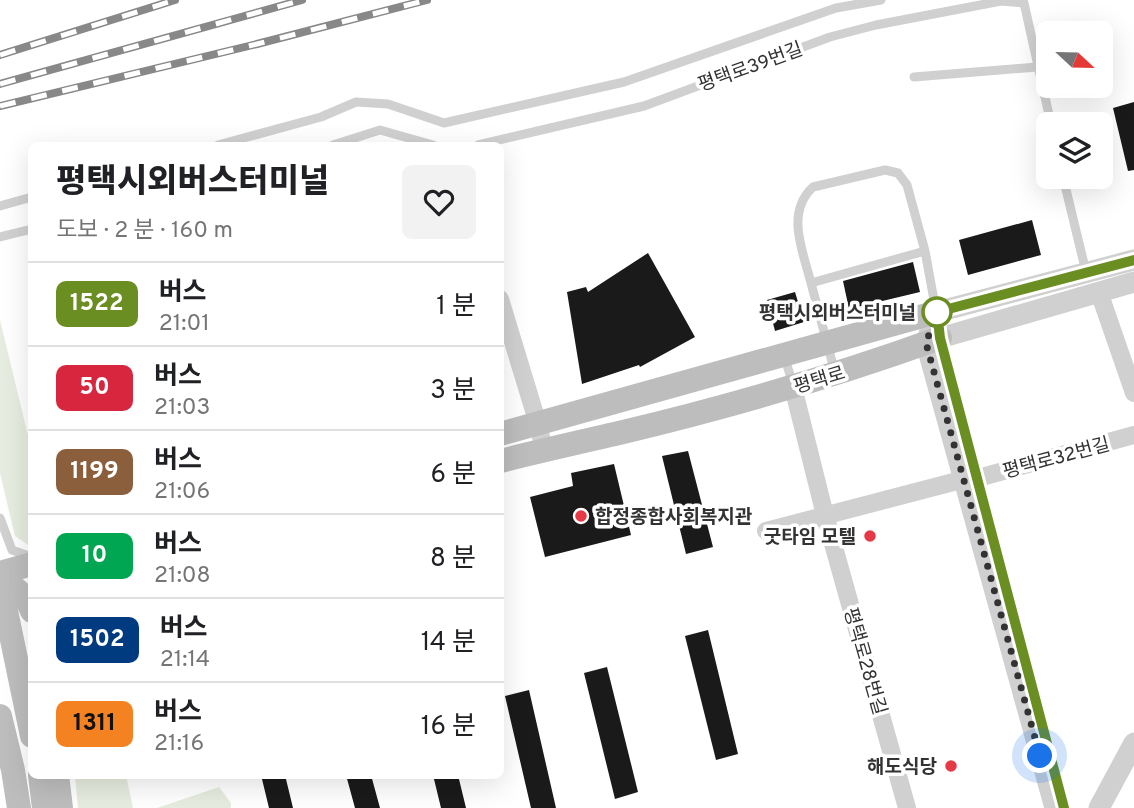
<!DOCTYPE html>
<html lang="ko">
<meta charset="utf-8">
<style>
:root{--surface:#fff;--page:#f2f2f2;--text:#202124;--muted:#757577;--line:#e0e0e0}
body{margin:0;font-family:Overpass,"Noto Sans KR",sans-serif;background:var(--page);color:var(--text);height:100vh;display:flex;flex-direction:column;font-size:26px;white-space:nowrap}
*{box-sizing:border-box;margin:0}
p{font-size:23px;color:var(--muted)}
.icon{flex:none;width:38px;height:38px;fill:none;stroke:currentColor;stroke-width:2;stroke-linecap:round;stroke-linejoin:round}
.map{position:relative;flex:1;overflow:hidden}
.details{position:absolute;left:28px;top:142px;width:476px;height:637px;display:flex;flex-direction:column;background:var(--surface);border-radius:10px;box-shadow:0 7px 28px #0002}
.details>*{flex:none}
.badge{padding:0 14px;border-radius:10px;font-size:24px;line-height:46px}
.needle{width:46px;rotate:112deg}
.buttons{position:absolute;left:1036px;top:21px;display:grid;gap:14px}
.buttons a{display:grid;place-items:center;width:77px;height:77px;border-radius:10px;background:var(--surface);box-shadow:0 7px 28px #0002;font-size:35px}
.you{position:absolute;width:35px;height:35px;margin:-18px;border:5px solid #fff;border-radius:50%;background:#1a73e8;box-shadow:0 0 0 10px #1a73e833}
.map>.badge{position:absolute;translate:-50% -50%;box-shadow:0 0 0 4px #fff}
.round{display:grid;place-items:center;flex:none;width:74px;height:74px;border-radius:10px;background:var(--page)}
.head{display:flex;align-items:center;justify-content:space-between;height:119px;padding:0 28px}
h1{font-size:33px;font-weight:800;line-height:52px}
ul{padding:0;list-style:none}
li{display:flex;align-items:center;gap:21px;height:84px;padding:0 28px;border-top:2px solid var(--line)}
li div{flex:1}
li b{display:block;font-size:26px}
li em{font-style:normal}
li .badge{min-width:77px;font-weight:700;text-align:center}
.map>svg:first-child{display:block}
.green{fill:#e6ecdf}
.building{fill:#1a1a1a}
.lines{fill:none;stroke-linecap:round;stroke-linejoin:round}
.service{stroke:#d0d0d0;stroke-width:9}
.minor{stroke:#d0d0d0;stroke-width:18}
.tertiary{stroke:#d0d0d0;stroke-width:21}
.secondary{stroke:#bdbdbd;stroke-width:24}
.rail-casing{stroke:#888;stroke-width:8}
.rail{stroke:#fff;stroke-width:5;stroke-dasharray:16;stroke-linecap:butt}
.secondary-bridge{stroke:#bdbdbd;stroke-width:24}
.line-casing{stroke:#fff;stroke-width:16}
.line{stroke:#6b8e23;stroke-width:10}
.walk{stroke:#333;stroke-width:7;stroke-dasharray:0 12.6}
.stop-dot{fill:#fff;stroke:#6b8e23;stroke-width:3.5}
.poi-dot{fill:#e63946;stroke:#fff;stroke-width:2.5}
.labels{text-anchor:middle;stroke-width:7;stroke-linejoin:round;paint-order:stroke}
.street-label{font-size:19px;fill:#333;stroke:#fff}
.stop-label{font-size:19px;font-weight:bold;fill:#333;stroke:#fff;text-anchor:end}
.poi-label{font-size:19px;font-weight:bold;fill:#333;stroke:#fff;text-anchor:end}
</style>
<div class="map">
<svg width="1134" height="808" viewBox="0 0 1134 808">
<rect width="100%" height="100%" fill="#fff"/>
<!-- green -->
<path class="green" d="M0,320L31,448V547L15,536L0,473Z
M75,775H126L133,808H78Z
M219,787L231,803V808H157Z"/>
<!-- building -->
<path class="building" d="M1134,102V170L1128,171L1113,108Z
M1032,220L1041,255L968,275L959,240Z
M648,253L695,337L640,367L639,365L582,384L567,292L586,287L588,292Z
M913,262L920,292L849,309L843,281Z
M795,292L804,322L775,331L767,300Z
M688,451L713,547L686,554L662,456Z
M614,464L631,535L545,557L530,497L573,486L571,473Z
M708,630L738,754L716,760L685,636Z
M607,667L638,792L615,799L584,673Z
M529,690L556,808H531L505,696Z
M261,775H285L293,808H269Z
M346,775H371L380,808H355Z
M433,775H458L466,808H441Z"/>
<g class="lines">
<!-- service -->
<path class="service" d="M914,77L1037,67
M218,145L321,117L356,102L388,104L444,123L624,82L836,8L881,0
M333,145L380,130L433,145
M478,145L644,106L830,37L876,25L1001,1L1024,3L1051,124
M1063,177L1086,272
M0,206L32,197
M0,237L32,229
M811,283C803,251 785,213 813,187L885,170L898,173L907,185L925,251
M784,355L793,385
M835,373L811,283L925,251L936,311
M0,518L12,550L32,557"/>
<!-- minor -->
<path class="minor" d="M1099,292L1134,393
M500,299L538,424L544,450
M793,387L825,515L907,808
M766,531L965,479L978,478L1134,435"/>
<!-- tertiary -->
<path class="tertiary" d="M937,312L1134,260
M931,328L926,343L1055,808
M940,338L1134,282
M1099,808L1134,743"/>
<!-- secondary -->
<path class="secondary" d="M500,434L937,312
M500,461C540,451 580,442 619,433C728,407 835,376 940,338
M0,573L32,564
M0,575L26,598L32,611
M0,716L13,770L19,808
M40,775L44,808
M57,775L61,808"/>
<defs>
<path id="rail" d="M0,55L175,0
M0,84L302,0
M0,106L257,44L427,0"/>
</defs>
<!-- rail casing -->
<use href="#rail" class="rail-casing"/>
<!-- rail -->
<use href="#rail" class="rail"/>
<!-- secondary-bridge -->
<path class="secondary-bridge" d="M0,582L32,736"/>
</g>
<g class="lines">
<defs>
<path id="line" d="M1064,808L940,338L937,312L1134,260"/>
</defs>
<!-- line casing -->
<use href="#line" class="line-casing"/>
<!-- line -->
<use href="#line" class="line"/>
<!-- walk -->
<path class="walk" d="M937,312L926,343L1040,756"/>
</g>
<!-- markers -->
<circle class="stop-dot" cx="937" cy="312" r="14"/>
<g class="poi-dot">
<circle cx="581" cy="516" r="7"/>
<circle cx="870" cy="536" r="7"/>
<circle cx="951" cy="766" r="7"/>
</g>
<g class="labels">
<!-- street labels -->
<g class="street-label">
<text transform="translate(750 66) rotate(-20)" y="7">평택로39번길</text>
<text transform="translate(819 379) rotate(-17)" y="7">평택로</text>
<text transform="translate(1056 457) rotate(-15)" y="7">평택로32번길</text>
<text transform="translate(866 661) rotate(74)" y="7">평택로28번길</text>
</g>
<!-- stop labels -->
<g class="stop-label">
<text x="916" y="319">평택시외버스터미널</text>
</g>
<!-- poi labels -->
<g class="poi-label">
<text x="595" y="523" text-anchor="start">합정종합사회복지관</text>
<text x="856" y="543">굿타임 모텔</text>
<text x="937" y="773">해도식당</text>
</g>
</g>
</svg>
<div class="buttons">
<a><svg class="needle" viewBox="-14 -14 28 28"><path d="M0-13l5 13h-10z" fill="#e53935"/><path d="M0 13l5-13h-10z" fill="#757577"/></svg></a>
<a><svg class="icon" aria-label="layers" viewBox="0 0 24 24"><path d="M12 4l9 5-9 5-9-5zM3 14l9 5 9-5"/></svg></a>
</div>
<div class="you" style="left:1040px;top:756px"></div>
<section class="details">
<div class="head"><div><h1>평택시외버스터미널</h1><p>도보 · 2 분 · 160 m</p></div><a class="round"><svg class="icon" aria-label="heart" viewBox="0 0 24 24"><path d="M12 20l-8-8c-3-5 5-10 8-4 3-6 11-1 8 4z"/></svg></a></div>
<ul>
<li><span class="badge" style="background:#6b8e23;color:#fff">1522</span><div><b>버스</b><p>21:01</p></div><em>1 분</em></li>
<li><span class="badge" style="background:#d7263d;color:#fff">50</span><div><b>버스</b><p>21:03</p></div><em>3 분</em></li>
<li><span class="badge" style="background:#8b5e3c;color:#fff">1199</span><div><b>버스</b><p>21:06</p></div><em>6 분</em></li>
<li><span class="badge" style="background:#00a651;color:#fff">10</span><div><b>버스</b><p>21:08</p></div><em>8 분</em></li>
<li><span class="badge" style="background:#003b80;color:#fff">1502</span><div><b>버스</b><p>21:14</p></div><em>14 분</em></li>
<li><span class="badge" style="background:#f58220;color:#111">1311</span><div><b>버스</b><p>21:16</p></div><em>16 분</em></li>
</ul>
</section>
</div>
